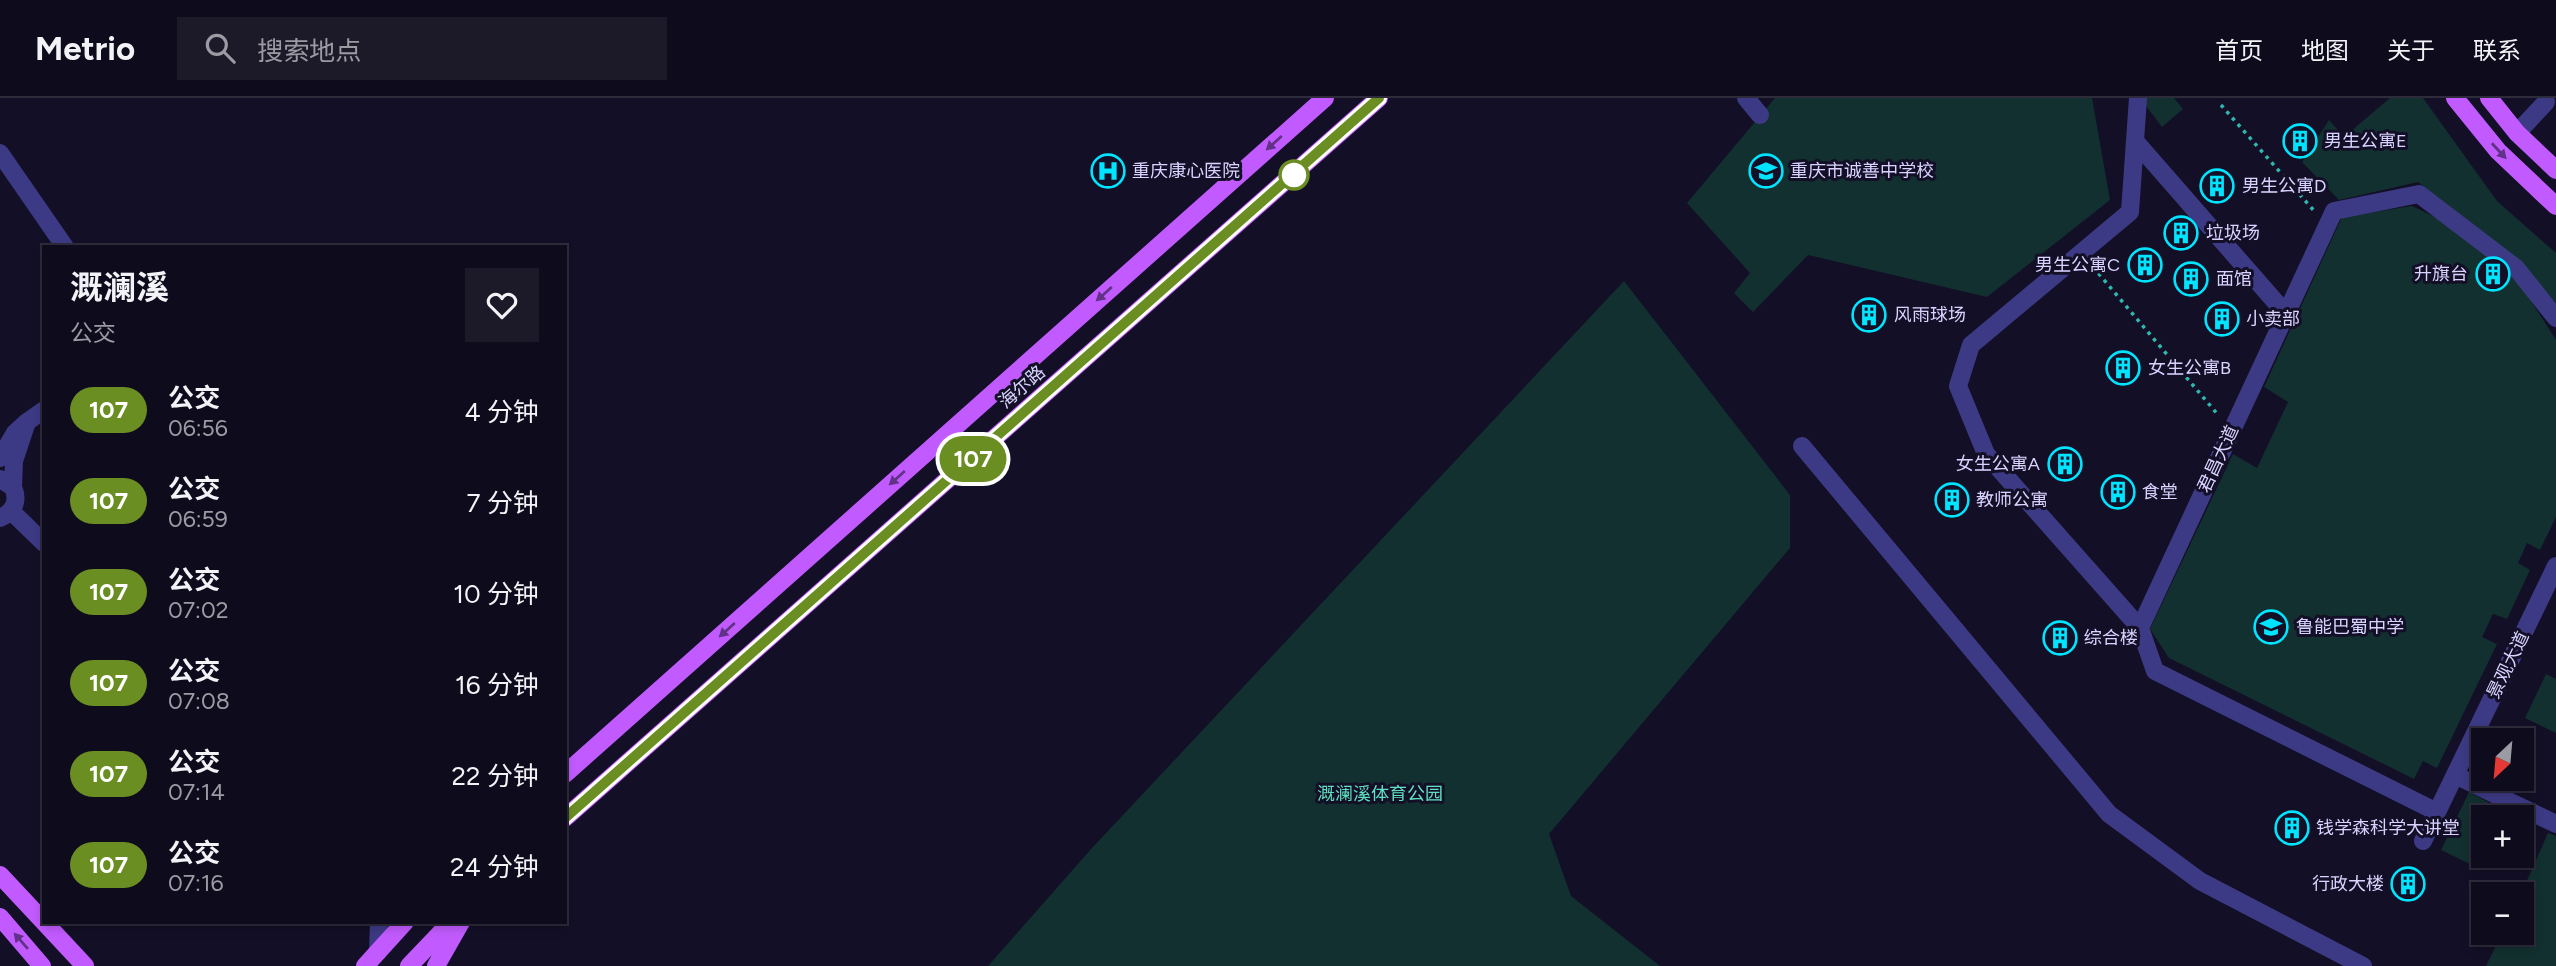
<!DOCTYPE html>
<html lang="zh">
<meta charset="utf-8">
<style>
:root{--surface:#0e0b1c;--page:#1c1929;--text:#f1f3f6;--muted:#9b9ba3;--line:#2e2b3b}
body{margin:0;font-family:Figtree,"Noto Sans SC",sans-serif;background:var(--page);color:var(--text);height:100vh;display:flex;flex-direction:column;font-size:26px;white-space:nowrap}
*{box-sizing:border-box;margin:0}
p{font-size:23px;color:var(--muted)}
.icon{flex:none;width:38px;height:38px;fill:none;stroke:currentColor;stroke-width:2;stroke-linecap:round;stroke-linejoin:round}
.map{position:relative;flex:1;overflow:hidden}
.side{position:absolute;left:42px;top:147px;width:525px;height:679px;display:flex;flex-direction:column;background:var(--surface);border-radius:0px;box-shadow:0 4px 10px #0003,0 0 0 2px var(--line)}
.side>*{flex:none}
.badge{padding:0 14px;border-radius:23px;font-size:24px;line-height:46px}
.needle{width:46px;rotate:206deg}
.buttons{position:absolute;left:2471px;top:630px;display:grid;gap:14px}
.buttons a{display:grid;place-items:center;width:63px;height:63px;border-radius:0px;background:var(--surface);box-shadow:0 4px 10px #0003,0 0 0 2px var(--line);font-size:35px}
.map>.badge{position:absolute;translate:-50% -50%;box-shadow:0 0 0 4px #fff}
.round{display:grid;place-items:center;flex:none;width:74px;height:74px;border-radius:0px;background:var(--page)}
.head{display:flex;align-items:center;justify-content:space-between;height:119px;padding:0 28px}
h1{font-size:33px;font-weight:700;line-height:52px}
ul{padding:0;list-style:none}
li{display:flex;align-items:center;gap:21px;height:91px;padding:0 28px}
li div{flex:1}
li b{display:block;font-size:26px}
li em{font-style:normal}
li .badge{min-width:77px;font-weight:700;text-align:center}
header{display:flex;align-items:center;gap:42px;box-sizing:border-box;height:98px;padding:0 35px;background:var(--surface);border-bottom:2px solid var(--line)}
header strong{font-size:33px}
nav{display:flex;gap:38px;margin-inline-start:auto;font-size:24px}
.search{width:490px;height:63px;background:var(--page);display:flex;align-items:center;gap:18px;box-sizing:border-box;padding:0 24px;border-radius:0px;color:var(--muted);font-size:26px}
.map>svg:first-child{display:block}
.green{fill:#12302f;fill-rule:evenodd}
.lines{fill:none;stroke-linecap:round;stroke-linejoin:round}
.path{stroke:#2fb8b0;stroke-width:3.5;stroke-dasharray:3.5 5;stroke-linecap:butt}
.minor{stroke:#3d3a85;stroke-width:18}
.major{stroke:#c25bff;stroke-width:18}
.oneway{fill:#623188}
.line-casing{stroke:#fff;stroke-width:16}
.line{stroke:#6b8e23;stroke-width:10}
.stop-dot{fill:#fff;stroke:#6b8e23;stroke-width:3.5}
.labels{text-anchor:middle;stroke-width:6;stroke-linejoin:round;paint-order:stroke}
.poi-label{font-size:18px;fill:#d9d4ff;stroke:#130f26;text-anchor:start}
.street-label{font-size:18px;fill:#d9d4ff;stroke:#130f26}
.park-label{font-size:18px;fill:#5fe0c0;stroke:#130f26}
</style>
<header>
<strong>Metrio</strong>
<div class="search"><svg class="icon" aria-label="search" viewBox="0 0 24 24"><circle cx="10" cy="10" r="6"/><path d="M15 15l6 6"/></svg>搜索地点</div>
<nav><a>首页</a><a>地图</a><a>关于</a><a>联系</a></nav>
</header>
<div class="map">
<svg width="2556" height="868" viewBox="0 0 2556 868">
<rect width="100%" height="100%" fill="#130f26"/>
<!-- green -->
<path class="green" d="M1775,0H2092L2110,102L1987,199L1808,157L1753,214L1734,195L1750,175L1687,105Z
M2140,0H2174L2183,11L2162,29Z
M2390,0H2423L2497,103L2556,155V205L2519,163L2418,84L2339,102L2302,64L2329,22L2344,39Z
M2412,108L2439,121L2511,172L2556,242V419L2540,452L2527,445L2518,465L2530,472L2507,521L2493,516L2482,539L2497,546L2437,670L2423,663L2414,681L2169,560L2150,531L2233,356L2257,370L2288,304L2264,289L2342,119ZM2484,164L2508,175L2503,188L2479,176Z
M1624,183L1790,397V450L1549,736L1571,798L1660,868H988L1092,750Z
M2546,576L2556,581V635L2525,620Z
M2469,694L2512,717L2483,719V758H2490L2482,772L2441,752Z
M2548,735L2556,738V868H2486L2502,835H2522L2521,796Z"/>
<g class="lines">
<!-- path -->
<path class="path" d="M2221,7L2316,115
M2093,169L2219,318"/>
<!-- minor -->
<path class="minor" d="M1746,0L1760,17
M2138,0L2130,114L1971,247L1958,288L1986,356L2140,530
M2517,35L2546,4
M2135,43L2286,216
M0,55L65,149
M27,324L44,312
M1802,348L2109,716L2200,783L2363,868
M0,360L15,335L27,324L14,363L13,389
M0,381L13,389C19,403 14,414 0,420
M11,413L44,445
M2455,677L2556,726
M2437,714L2155,573L2140,530L2334,113L2419,96L2516,170L2556,220
M2423,743L2556,468
M378,854L379,824"/>
<!-- major -->
<path class="major" d="M2455,0L2498,53L2556,108
M2489,0L2517,35L2556,72
M565,676L1325,0
M565,720L1379,0
M0,777L44,824
M0,819L42,868
M44,824L85,868
M365,868L405,824
M409,868L451,824
M436,868L461,824"/>
</g>
<!-- one-way arrows -->
<defs><path id="oneway-solid" d="M-6-.8H1V-3.2L6.5 0L1 3.2V.8H-6Z" transform="scale(1.75)"/></defs>
<g class="oneway">
<use href="#oneway-solid" transform="translate(1274 45) rotate(138)"/>
<use href="#oneway-solid" transform="translate(2499 53) rotate(47)"/>
<use href="#oneway-solid" transform="translate(1104 196) rotate(138)"/>
<use href="#oneway-solid" transform="translate(897 380) rotate(138)"/>
<use href="#oneway-solid" transform="translate(727 532) rotate(138)"/>
<use href="#oneway-solid" transform="translate(21 843) rotate(-131)"/>
</g>
<g class="lines">
<defs>
<path id="line" d="M565,720L1379,0"/>
</defs>
<!-- line casing -->
<use href="#line" class="line-casing"/>
<!-- line -->
<use href="#line" class="line"/>
</g>
<!-- icons -->
<defs>
<symbol id="building-ring" viewBox="-11 -11 22 22"><circle r="9.5" fill="#130f26" stroke="#00e5ff" stroke-width="1.5"/><path d="M-4-6H4V6H1V3H-1V6H-4ZM-2.5-4.3h1.7v1.8h-1.7ZM.8-4.3h1.7v1.8H.8ZM-2.5-1h1.7V.8h-1.7ZM.8-1h1.7V.8H.8Z" fill="#00e5ff"/></symbol>
<symbol id="hospital-ring" viewBox="-11 -11 22 22"><circle r="9.5" fill="#130f26" stroke="#00e5ff" stroke-width="1.5"/><path d="M-5-5h3v3.5h4V-5h3V5h-3V1.5h-4V5h-3Z" fill="#00e5ff"/></symbol>
<symbol id="school-ring" viewBox="-11 -11 22 22"><circle r="9.5" fill="#130f26" stroke="#00e5ff" stroke-width="1.5"/><path d="M0-5L7-2L0 1L-7-2ZM-4 1L0 2.5L4 1V4Q0 6-4 4Z" fill="#00e5ff"/></symbol>
</defs>
<g fill-rule="evenodd">
<use href="#building-ring" x="2281" y="24" width="38" height="38"/>
<use href="#hospital-ring" x="1089" y="54" width="38" height="38"/>
<use href="#school-ring" x="1747" y="54" width="38" height="38"/>
<use href="#building-ring" x="2198" y="69" width="38" height="38"/>
<use href="#building-ring" x="2162" y="116" width="38" height="38"/>
<use href="#building-ring" x="2126" y="148" width="38" height="38"/>
<use href="#building-ring" x="2474" y="157" width="38" height="38"/>
<use href="#building-ring" x="2172" y="162" width="38" height="38"/>
<use href="#building-ring" x="1850" y="198" width="38" height="38"/>
<use href="#building-ring" x="2203" y="202" width="38" height="38"/>
<use href="#building-ring" x="2104" y="251" width="38" height="38"/>
<use href="#building-ring" x="2046" y="347" width="38" height="38"/>
<use href="#building-ring" x="2099" y="375" width="38" height="38"/>
<use href="#building-ring" x="1933" y="383" width="38" height="38"/>
<use href="#school-ring" x="2252" y="510" width="38" height="38"/>
<use href="#building-ring" x="2041" y="521" width="38" height="38"/>
<use href="#building-ring" x="2273" y="711" width="38" height="38"/>
<use href="#building-ring" x="2389" y="767" width="38" height="38"/>
</g>
<!-- markers -->
<circle class="stop-dot" cx="1294" cy="77" r="14"/>
<g class="labels">
<!-- poi labels -->
<g class="poi-label">
<text x="2324" y="49">男生公寓E</text>
<text x="1132" y="79">重庆康心医院</text>
<text x="1790" y="79">重庆市诚善中学校</text>
<text x="2242" y="94">男生公寓D</text>
<text x="2206" y="141">垃圾场</text>
<text x="2120" y="173" text-anchor="end">男生公寓C</text>
<text x="2468" y="182" text-anchor="end">升旗台</text>
<text x="2216" y="187">面馆</text>
<text x="1894" y="223">风雨球场</text>
<text x="2246" y="227">小卖部</text>
<text x="2148" y="276">女生公寓B</text>
<text x="2040" y="372" text-anchor="end">女生公寓A</text>
<text x="2142" y="400">食堂</text>
<text x="1976" y="408">教师公寓</text>
<text x="2296" y="535">鲁能巴蜀中学</text>
<text x="2084" y="546">综合楼</text>
<text x="2316" y="736">钱学森科学大讲堂</text>
<text x="2384" y="792" text-anchor="end">行政大楼</text>
</g>
<!-- street labels -->
<g class="street-label">
<text transform="translate(1022 289) rotate(-41)" y="6">海尔路</text>
<text transform="translate(2218 361) rotate(-65)" y="6">君昌大道</text>
<text transform="translate(2508 567) rotate(-64)" y="6">景观大道</text>
</g>
<!-- park labels -->
<g class="park-label">
<text x="1380" y="702">溉澜溪体育公园</text>
</g>
</g>
</svg>
<div class="buttons">
<a><svg class="needle" viewBox="-14 -14 28 28"><path d="M0-13l5 13h-10z" fill="#e53935"/><path d="M0 13l5-13h-10z" fill="#9b9ba3"/></svg></a>
<a>+</a>
<a>−</a>
</div>
<b class="badge" style="left:973px;top:361px;background:#6b8e23;color:#fff">107</b>
<section class="side">
<div class="head"><div><h1>溉澜溪</h1><p>公交</p></div><a class="round"><svg class="icon" aria-label="heart" viewBox="0 0 24 24"><path d="M12 20l-8-8c-3-5 5-10 8-4 3-6 11-1 8 4z"/></svg></a></div>
<ul>
<li><span class="badge" style="background:#6b8e23;color:#fff">107</span><div><b>公交</b><p>06:56</p></div><em>4 分钟</em></li>
<li><span class="badge" style="background:#6b8e23;color:#fff">107</span><div><b>公交</b><p>06:59</p></div><em>7 分钟</em></li>
<li><span class="badge" style="background:#6b8e23;color:#fff">107</span><div><b>公交</b><p>07:02</p></div><em>10 分钟</em></li>
<li><span class="badge" style="background:#6b8e23;color:#fff">107</span><div><b>公交</b><p>07:08</p></div><em>16 分钟</em></li>
<li><span class="badge" style="background:#6b8e23;color:#fff">107</span><div><b>公交</b><p>07:14</p></div><em>22 分钟</em></li>
<li><span class="badge" style="background:#6b8e23;color:#fff">107</span><div><b>公交</b><p>07:16</p></div><em>24 分钟</em></li>
</ul>
</section>
</div>
